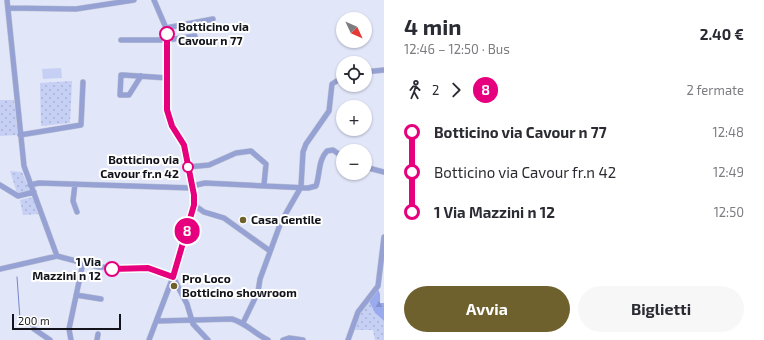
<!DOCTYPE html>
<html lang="it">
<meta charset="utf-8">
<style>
:root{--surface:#fff;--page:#f7f7f7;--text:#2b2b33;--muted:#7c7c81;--accent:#6f612e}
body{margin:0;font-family:"Exo 2",sans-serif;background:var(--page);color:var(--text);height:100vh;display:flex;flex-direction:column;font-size:15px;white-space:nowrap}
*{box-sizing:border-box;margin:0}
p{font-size:13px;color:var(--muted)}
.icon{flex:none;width:22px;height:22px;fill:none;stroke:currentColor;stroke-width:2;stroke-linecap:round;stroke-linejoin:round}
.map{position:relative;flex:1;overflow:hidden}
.side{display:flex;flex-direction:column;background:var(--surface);width:380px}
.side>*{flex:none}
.badge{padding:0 8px;border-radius:13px;font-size:14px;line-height:26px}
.needle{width:26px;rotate:134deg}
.tools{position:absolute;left:336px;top:12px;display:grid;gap:8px}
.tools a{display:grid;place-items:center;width:36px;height:36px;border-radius:50%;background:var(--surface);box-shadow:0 1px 3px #0004;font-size:20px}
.scale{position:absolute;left:12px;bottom:10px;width:109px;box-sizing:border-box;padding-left:4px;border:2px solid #13141b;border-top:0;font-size:11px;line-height:14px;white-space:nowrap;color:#13141b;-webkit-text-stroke:3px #fff;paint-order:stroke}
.map>.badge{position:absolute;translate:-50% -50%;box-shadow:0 0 0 2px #fff}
.legs{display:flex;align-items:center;gap:6px;height:44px;padding:0 20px;font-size:13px}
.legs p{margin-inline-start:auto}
.summary{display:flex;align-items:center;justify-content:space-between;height:68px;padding:0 20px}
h1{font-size:22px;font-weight:700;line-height:30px}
.action{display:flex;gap:8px;margin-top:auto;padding:8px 20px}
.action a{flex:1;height:46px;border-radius:24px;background:var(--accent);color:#fff;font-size:16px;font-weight:700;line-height:46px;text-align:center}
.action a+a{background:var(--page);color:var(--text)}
ul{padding:0 20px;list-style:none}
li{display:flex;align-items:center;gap:14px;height:40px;font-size:15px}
li i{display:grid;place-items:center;width:6px;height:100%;margin:0 5px;background:currentColor}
li i::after{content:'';width:10px;height:10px;margin:-5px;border:3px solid;border-radius:50%;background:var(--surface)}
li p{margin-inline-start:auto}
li:first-child i{background:linear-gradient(#0000 50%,currentColor 0)}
li:last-child i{background:linear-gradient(currentColor 50%,#0000 0)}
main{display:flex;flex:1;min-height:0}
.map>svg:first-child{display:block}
.green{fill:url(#green-dots)}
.forest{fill:url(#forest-firs)}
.pitch{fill:#c6d0f4}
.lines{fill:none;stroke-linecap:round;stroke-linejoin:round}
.stream{stroke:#7786c9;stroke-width:1}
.minor-casing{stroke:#c0c4d5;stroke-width:6}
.minor{stroke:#96a2d3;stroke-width:5}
.line-1-casing{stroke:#fff;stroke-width:9}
.line-1{stroke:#e6007e;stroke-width:6}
.stop-1-dot{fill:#fff;stroke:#e6007e;stroke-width:2}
.poi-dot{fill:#6f612e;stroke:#fff;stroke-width:1.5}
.labels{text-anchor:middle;stroke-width:4;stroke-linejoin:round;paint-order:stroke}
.stop-label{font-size:12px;font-weight:bold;fill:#13141b;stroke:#fff;text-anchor:end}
.poi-label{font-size:12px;font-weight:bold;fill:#13141b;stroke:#fff;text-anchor:start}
</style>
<main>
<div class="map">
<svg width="384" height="340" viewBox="0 0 384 340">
<defs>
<pattern id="green-dots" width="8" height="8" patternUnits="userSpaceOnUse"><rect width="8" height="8" fill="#c6d0f4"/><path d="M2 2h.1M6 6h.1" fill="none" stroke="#a9b2d1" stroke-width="1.8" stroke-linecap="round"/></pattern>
<pattern id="forest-firs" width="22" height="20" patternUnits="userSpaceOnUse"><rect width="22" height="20" fill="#99aaef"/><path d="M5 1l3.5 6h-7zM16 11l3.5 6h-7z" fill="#8391cc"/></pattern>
</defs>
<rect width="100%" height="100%" fill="#e1e6f9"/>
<!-- green -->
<path class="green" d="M72,81L70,123L41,126L40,83Z
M0,100H14L18,135L0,136Z
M10,171L22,172L30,191L17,193Z
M33,197L39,214L23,215L20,200Z
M369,301L375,313L384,321V340H375L373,330H352L360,312Z"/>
<!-- forest -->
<path class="forest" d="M378,289L380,294V303H384V321L375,313L369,301Z"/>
<!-- pitch -->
<path class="pitch" d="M61,68L62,78L43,79L42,69Z"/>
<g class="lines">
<!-- stream -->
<path class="stream" d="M17,277L20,319L24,323L31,326"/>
<defs>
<path id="minor" d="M7,0L24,166L57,256
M8,8L76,9L134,0
M166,28L213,19
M121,40H167L195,36
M365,72L384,70
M141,76L129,95H120L121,75H123L168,78
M20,135L81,125L83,82
M188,167L209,165L236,153L251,151L266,164L264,185
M365,167L384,172
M75,184L73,201L77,212
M0,185L18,196L34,192
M30,185L39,183L192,188
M192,186L205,183L308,188L316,186C320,175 318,160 327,151L333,150L343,157
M194,205L204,212L224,218L270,251
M0,269L57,256L99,267L148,269L173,277
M173,277L187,304L193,324L208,340
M76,295L101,299
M157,321L232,319C246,323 255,334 268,340
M243,323L258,292L260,279L281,222L301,187L303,152L306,144L329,111L332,84L343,77
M34,329L50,340
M71,340L69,329L83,263
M97,340L98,334
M149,340L173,277L184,242L194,201L184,145L168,116L166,28L154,0
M283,340L289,338L303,340
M348,340L358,312L378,286L384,237"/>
</defs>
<!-- minor casing -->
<use href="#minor" class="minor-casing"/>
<!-- minor -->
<use href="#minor" class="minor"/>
</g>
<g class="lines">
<defs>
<path id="line-1" d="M112,269L148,268L173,277L194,205V195L184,145L172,126L167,110V34"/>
</defs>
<!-- line-1 casing -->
<use href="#line-1" class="line-1-casing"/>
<!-- line-1 -->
<use href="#line-1" class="line-1"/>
</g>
<!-- markers -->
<g class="stop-1-dot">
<circle cx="167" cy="34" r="7"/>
<circle cx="188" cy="167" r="5"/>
<circle cx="112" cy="269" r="7"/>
</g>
<g class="poi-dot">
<circle cx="243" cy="220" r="4"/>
<circle cx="174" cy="286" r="4"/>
</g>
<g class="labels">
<!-- stop labels -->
<g class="stop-label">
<text x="178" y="31" text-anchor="start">Botticino via<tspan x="178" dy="14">Cavour n 77</tspan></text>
<text x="179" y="164">Botticino via<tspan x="179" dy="14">Cavour fr.n 42</tspan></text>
<text x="101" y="266">1 Via<tspan x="101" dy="14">Mazzini n 12</tspan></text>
</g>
<!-- poi labels -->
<g class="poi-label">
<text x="251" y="224">Casa Gentile</text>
<text x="182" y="283">Pro Loco<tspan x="182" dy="14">Botticino showroom</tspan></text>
</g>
</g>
</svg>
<div class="tools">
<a><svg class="needle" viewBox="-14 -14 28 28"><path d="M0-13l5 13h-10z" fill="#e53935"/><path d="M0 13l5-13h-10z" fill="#7c7c81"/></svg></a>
<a><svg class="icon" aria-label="locate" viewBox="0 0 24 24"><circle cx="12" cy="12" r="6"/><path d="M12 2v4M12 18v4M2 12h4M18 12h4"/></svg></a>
<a>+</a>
<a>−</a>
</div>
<div class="scale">200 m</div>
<b class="badge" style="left:187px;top:231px;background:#e6007e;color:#fff">8</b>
</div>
<section class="side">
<div class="summary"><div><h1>4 min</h1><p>12:46 – 12:50 · Bus</p></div><b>2.40 €</b></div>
<div class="legs"><svg class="icon" aria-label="walk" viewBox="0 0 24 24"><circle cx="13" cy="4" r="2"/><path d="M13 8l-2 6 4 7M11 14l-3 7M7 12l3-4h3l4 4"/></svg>2<svg class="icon" aria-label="forward" viewBox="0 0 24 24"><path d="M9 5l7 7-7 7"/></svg><b class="badge" style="background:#e6007e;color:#fff">8</b><p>2 fermate</p></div>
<ul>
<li><i style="color:#e6007e"></i><b>Botticino via Cavour n 77</b><p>12:48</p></li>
<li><i style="color:#e6007e"></i><span>Botticino via Cavour fr.n 42</span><p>12:49</p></li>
<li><i style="color:#e6007e"></i><b>1 Via Mazzini n 12</b><p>12:50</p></li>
</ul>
<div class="action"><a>Avvia</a><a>Biglietti</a></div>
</section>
</main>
